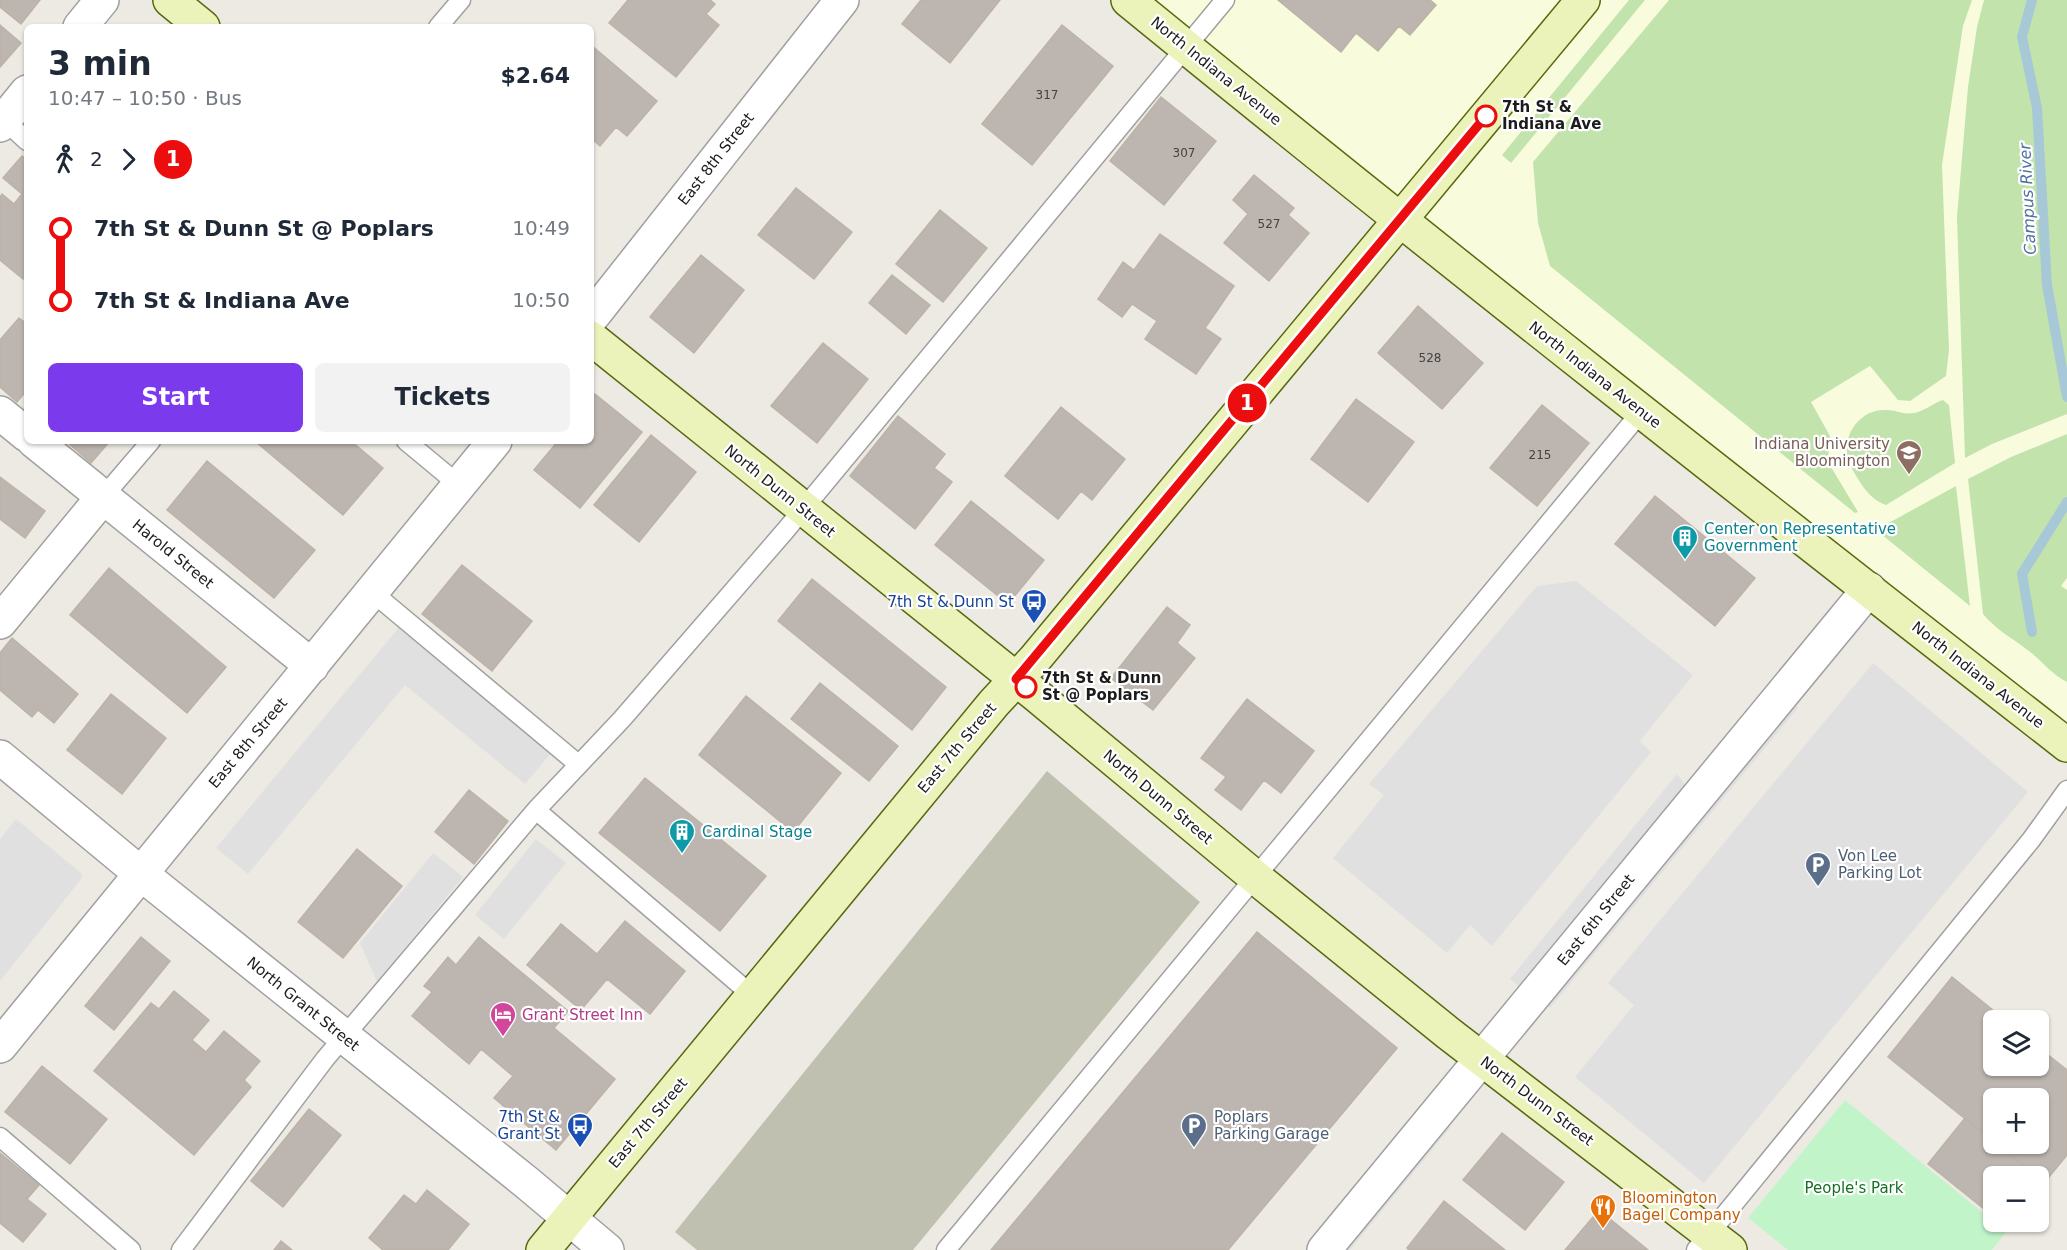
<!DOCTYPE html>
<meta charset="utf-8">
<style>
:root{--surface:#fff;--page:#f2f2f3;--text:#1f2937;--muted:#747a83;--accent:#7c3aed}
body{margin:0;font-family:"DejaVu Sans",sans-serif;background:var(--page);color:var(--text);height:100vh;display:flex;flex-direction:column;font-size:22px;white-space:nowrap}
*{box-sizing:border-box;margin:0}
p{font-size:20px;color:var(--muted)}
.icon{flex:none;width:33px;height:33px;fill:none;stroke:currentColor;stroke-width:2;stroke-linecap:round;stroke-linejoin:round}
.map{position:relative;flex:1;overflow:hidden}
.side{position:absolute;left:24px;top:24px;width:570px;height:420px;display:flex;flex-direction:column;background:var(--surface);border-radius:9px;box-shadow:0 2px 4px #0004}
.side>*{flex:none}
.badge{padding:0 12px;border-radius:20px;font-size:21px;line-height:39px}
.tools{position:absolute;left:1983px;top:1010px;display:grid;gap:12px}
.tools a{display:grid;place-items:center;width:66px;height:66px;border-radius:9px;background:var(--surface);box-shadow:0 2px 4px #0004;font-size:30px}
.map>.badge{position:absolute;translate:-50% -50%;box-shadow:0 0 0 3px #fff}
.legs{display:flex;align-items:center;gap:9px;height:66px;padding:0 24px;font-size:20px}
.legs p{margin-inline-start:auto}
.overview{display:flex;align-items:center;justify-content:space-between;height:102px;padding:0 24px}
h1{font-size:33px;font-weight:800;line-height:45px}
.button{display:flex;gap:12px;margin-top:auto;padding:12px 24px}
.button a{flex:1;height:69px;border-radius:9px;background:var(--accent);color:#fff;font-size:24px;font-weight:800;line-height:69px;text-align:center}
.button a+a{background:var(--page);color:var(--text)}
ul{padding:0 24px;list-style:none}
li{display:flex;align-items:center;gap:21px;height:72px;font-size:22px}
li i{display:grid;place-items:center;width:9px;height:100%;margin:0 8px;background:currentColor}
li i::after{content:'';width:15px;height:15px;margin:-8px;border:4px solid;border-radius:50%;background:var(--surface)}
li p{margin-inline-start:auto}
li:first-child i{background:linear-gradient(#0000 50%,currentColor 0)}
li:last-child i{background:linear-gradient(currentColor 50%,#0000 0)}
.map>svg:first-child{display:block}
.education{fill:#f9fcdc}
.construction{fill:#bfc0af}
.grass{fill:#c3e3ac}
.park{fill:#c2f4ca}
.parking{fill:#e0e0e0}
.lines{fill:none;stroke-linecap:round;stroke-linejoin:round}
.stream{stroke:#a6c8d7;stroke-width:10}
.building{fill:#bdb6b0;stroke:#bdb2a6;stroke-width:1.5}
.lane-casing{stroke:#a0a0a0;stroke-width:21}
.street-casing{stroke:#a0a0a0;stroke-width:36}
.secondary-casing{stroke:#57690e;stroke-width:36}
.lane{stroke:#fff;stroke-width:18}
.street{stroke:#fff;stroke-width:33}
.secondary{stroke:#ecf3ba;stroke-width:33}
.line-1-casing{stroke:#fff;stroke-width:14}
.line-1{stroke:#ec0e0e;stroke-width:9}
.stop-1-dot{fill:#fff;stroke:#ec0e0e;stroke-width:3}
.labels{text-anchor:middle;stroke-width:4.5;stroke-linejoin:round;paint-order:stroke}
.number-label{font-size:12px;fill:#444241}
.street-label{font-size:15px;fill:#1c1c1c;stroke:#fff}
.stop-label{font-size:15px;font-weight:bold;fill:#1c1c1c;stroke:#fff;text-anchor:start}
.education-label{font-size:15px;fill:#785e54;stroke:#fff;text-anchor:end}
.culture-label{font-size:15px;fill:#0d838f;stroke:#fff;text-anchor:start}
.transit-label{font-size:15px;fill:#164399;stroke:#fff;text-anchor:end}
.service-label{font-size:15px;fill:#4e5e75;stroke:#fff;text-anchor:start}
.hotel-label{font-size:15px;fill:#b23c85;stroke:#fff;text-anchor:start}
.park-label{font-size:15px;fill:#147023;stroke:#fff}
.food-label{font-size:15px;fill:#c56008;stroke:#fff;text-anchor:start}
.water-label{font-size:16px;font-style:italic;fill:#5173a3;stroke:#fff}
</style>
<div class="map">
<svg width="2067" height="1250" viewBox="0 0 2067 1250">
<rect width="100%" height="100%" fill="#edeae3"/>
<!-- education -->
<path class="education" d="M1152,0H2067V724L1437,228Z"/>
<!-- construction -->
<path class="construction" d="M1047,771L1200,902L913,1250H697L675,1232Z"/>
<!-- grass -->
<path class="grass" d="M1629,0H1645L1511,163L1502,155Z
M1669,0H1972L1963,26L1942,165L1949,350L1946,376L1910,401L1898,400L1870,366L1811,402L1830,436L1828,462L1858,512L1855,513L1550,266L1538,223L1533,162Z
M1984,0H2067V414L1992,444L1965,458L1957,217L1968,87L1977,27Z
M1943,400L1949,405L1955,463L1886,505C1869,499 1861,484 1852,469C1837,443 1856,408 1887,410C1896,410 1903,415 1914,413C1925,411 1933,403 1943,400Z
M2067,434V578L2061,586L2067,590V682C2052,675 2043,662 2030,652C2014,639 1996,630 1983,614L1968,479L2011,457Z
M1956,486L1970,606L1876,530Z"/>
<!-- park -->
<path class="park" d="M1845,1100L2006,1232L1992,1250H1788L1748,1218Z"/>
<!-- parking -->
<path class="parking" d="M1576,581L1693,675L1640,741L1651,752L1492,946L1470,925L1447,953L1333,858L1384,795L1369,784L1537,586Z
M400,626L552,752L525,784L405,685L248,874L216,848Z
M1873,663L2028,792L1704,1183L1575,1077L1634,1005L1608,983Z
M1788,697L1798,708L1550,1008L1541,1001Z
M1677,774L1687,787L1521,988L1510,979Z
M16,819L81,873L82,878L0,981V839Z
M536,839L566,863L504,939L475,915Z
M433,853L463,877L377,982L360,943Z
M1440,1117L1450,1128L1350,1250H1331Z"/>
<g class="lines">
<!-- stream -->
<path class="stream" d="M2032,0L2022,37L2037,108L2047,285L2067,397
M2032,632L2022,574L2067,502"/>
</g>
<!-- building -->
<path class="building" d="M0,0H40L21,24L0,7Z
M628,0H710L715,4L706,14L719,25L676,77L609,23Z
M921,0H1000L950,63L902,24Z
M1278,0H1430L1436,5L1410,35L1399,26L1378,51L1356,33L1341,52Z
M0,25L21,43L0,67Z
M1062,25L1113,66L1032,165L982,124Z
M591,45L657,101L627,136L616,127L600,146L591,138Z
M1161,97L1216,141L1164,205L1110,161Z
M22,156L27,160V275L23,279L0,260V197L2,194L14,204L22,194L3,178Z
M1254,175L1294,208L1288,215L1309,233L1269,281L1224,243L1248,214L1233,200Z
M796,188L852,232L814,279L758,235Z
M940,210L987,248L943,302L896,264Z
M1160,234L1234,286L1205,328L1221,339L1196,374L1145,339L1157,321L1132,304L1122,317L1098,299L1123,262L1134,270Z
M701,255L744,290L694,353L650,317Z
M892,275L930,305L906,334L869,303Z
M1418,306L1483,363L1442,409L1378,353Z
M19,318L27,324V390L17,402L0,387V340Z
M823,343L868,379L817,443L771,406Z
M595,394L642,432L580,508L534,470L558,441H591V400Z
M1356,399L1414,442L1368,502L1311,459Z
M1542,405L1589,443L1537,506L1490,468Z
M1061,407L1125,459L1092,500L1081,491L1058,519L1005,476Z
M898,416L945,454L934,468L952,482L915,529L850,476Z
M651,435L696,472L639,542L594,505Z
M66,441H110L91,463Z
M255,441H351L383,468L343,515Z
M207,461L315,550L274,598L167,510Z
M0,477L45,511L25,538L0,519Z
M1655,496L1755,578L1715,626L1615,544Z
M971,501L1044,560L1008,604L935,545Z
M462,565L532,621L492,671L422,614Z
M109,568L226,667L187,713L70,615Z
M812,579L946,687L912,730L778,621Z
M1167,607L1190,625L1177,643L1195,658L1153,710L1111,678Z
M12,638L78,694L54,723L38,710L32,717L0,690V653Z
M820,683L898,746L869,781L791,719Z
M111,694L166,738L122,794L67,750Z
M746,696L841,773L793,832L699,755Z
M1247,699L1314,751L1281,793L1264,780L1241,810L1215,790L1226,777L1201,758Z
M645,778L766,876L720,931L599,833Z
M469,790L508,821L474,864L435,832Z
M357,849L402,886L343,958L298,922Z
M625,921L685,971L650,1014L607,979L581,1010L527,965L561,924L597,954Z
M1257,932L1397,1048L1228,1250H991Z
M141,937L170,961L114,1030L85,1006Z
M479,937L568,1011L554,1028L615,1079L556,1150L494,1098L513,1076L481,1049L469,1064L412,1016L432,992L424,986L448,957L456,965Z
M1952,977L2005,1020H1994V1065H2038V1047L2067,1070V1155L2044,1183L2038,1178V1176H2036L1995,1143H2038V1098H1994V1142L1888,1057Z
M174,991L209,1020L192,1040L206,1052L224,1031L260,1061L244,1080L251,1087L194,1155L94,1071L151,1003L159,1009Z
M42,1066L107,1119L70,1164L5,1112Z
M309,1109L341,1135L283,1207L251,1181Z
M1965,1118L2036,1176H1994V1217L1928,1164Z
M1502,1133L1564,1182L1525,1230L1463,1180Z
M0,1153L39,1185L27,1199L46,1214L23,1242L0,1223Z
M427,1190L469,1224L448,1250H383L369,1238L404,1195L416,1204Z
M1444,1201L1505,1250H1409L1407,1248Z
M1599,1210L1648,1250H1565Z
M1998,1221H2014L2007,1229Z
M281,1241L292,1250H274Z"/>
<g class="lines">
<defs>
<path id="lane" d="M438,27L461,0
M4,120L27,141
M406,441L459,485
M103,497L151,441
M372,592L578,764
M536,810L753,996
M0,1137L131,1250
M181,1250L325,1059L536,810L622,719L785,531L1225,0
M946,1250L1641,412
M1696,1250L2031,840L2067,790"/>
<path id="street" d="M80,27L102,0
M0,125L27,92
M591,318L842,0
M0,413L27,435
M34,441L312,666
M0,622L103,497
M0,757L140,873L526,1182L607,1250
M0,1046L495,441
M1324,1250L1869,589"/>
<path id="secondary" d="M170,0L203,27
M1128,0C1438,253 1752,499 2067,745
M591,338L1036,695L1255,877L1448,1033L1730,1250
M543,1250L994,703L1034,660L1583,0"/>
</defs>
<!-- lane casing -->
<use href="#lane" class="lane-casing"/>
<!-- street casing -->
<use href="#street" class="street-casing"/>
<!-- secondary casing -->
<use href="#secondary" class="secondary-casing"/>
<!-- lane -->
<use href="#lane" class="lane"/>
<!-- street -->
<use href="#street" class="street"/>
<!-- secondary -->
<use href="#secondary" class="secondary"/>
</g>
<g class="lines">
<defs>
<path id="line-1" d="M1026,687L1016,679L1486,116"/>
</defs>
<!-- line-1 casing -->
<use href="#line-1" class="line-1-casing"/>
<!-- line-1 -->
<use href="#line-1" class="line-1"/>
</g>
<!-- icons -->
<defs>
<symbol id="university-pin" viewBox="-11 -11 22 30"><path d="M0 17L-7.5 6A9.5 9.5 0 1 1 7.5 6Z" fill="#8d6e63" stroke="#fff"/><path d="M0-5L7-2L0 1L-7-2ZM-4 1L0 2.5L4 1V4Q0 6-4 4Z" fill="#fff"/></symbol>
<symbol id="building-pin" viewBox="-11 -11 22 30"><path d="M0 17L-7.5 6A9.5 9.5 0 1 1 7.5 6Z" fill="#0f9aa8" stroke="#fff"/><path d="M-4-6H4V6H1V3H-1V6H-4ZM-2.5-4.3h1.7v1.8h-1.7ZM.8-4.3h1.7v1.8H.8ZM-2.5-1h1.7V.8h-1.7ZM.8-1h1.7V.8H.8Z" fill="#fff"/></symbol>
<symbol id="bus-pin" viewBox="-11 -11 22 30"><path d="M0 17L-7.5 6A9.5 9.5 0 1 1 7.5 6Z" fill="#1a4fb4" stroke="#fff"/><path d="M-5-6H5V4H4V6H2V4H-2V6H-4V4H-5ZM-3.5-4V0h7V-4ZM-3.5 1.2v1.5H-2V1.2ZM2 1.2v1.5H3.5V1.2Z" fill="#fff"/></symbol>
<symbol id="parking-pin" viewBox="-11 -11 22 30"><path d="M0 17L-7.5 6A9.5 9.5 0 1 1 7.5 6Z" fill="#5c6f8a" stroke="#fff"/><path d="M-3.5-5.5H1a3.5 3.5 0 0 1 0 7H-1V5.5H-3.5ZM-1-3.4V-.6H.8a1.4 1.4 0 0 0 0-2.8Z" fill="#fff"/></symbol>
<symbol id="hotel-pin" viewBox="-11 -11 22 30"><path d="M0 17L-7.5 6A9.5 9.5 0 1 1 7.5 6Z" fill="#d1479c" stroke="#fff"/><path d="M-6-4.5h1.5V1H6V5H4.5V3h-9V5H-6ZM-4 0a1.8 1.8 0 1 1 3.6 0ZM.5 0V-2.5h3Q6-2.5 6 0Z" fill="#fff"/></symbol>
<symbol id="restaurant-pin" viewBox="-11 -11 22 30"><path d="M0 17L-7.5 6A9.5 9.5 0 1 1 7.5 6Z" fill="#e8710a" stroke="#fff"/><path d="M-5-6h1v4h1v-4h1v4h1v-4h1v5L-1.5 .5V6h-2V.5L-5-1ZM5-6V6H3V1.5H1.5Q1.5-4 5-6Z" fill="#fff"/></symbol>
</defs>
<g fill-rule="evenodd">
<use href="#university-pin" x="1894" y="438" width="30" height="40"/>
<use href="#building-pin" x="1670" y="523" width="30" height="40"/>
<use href="#bus-pin" x="1019" y="587" width="30" height="40"/>
<use href="#building-pin" x="667" y="817" width="30" height="40"/>
<use href="#parking-pin" x="1803" y="850" width="30" height="40"/>
<use href="#hotel-pin" x="488" y="1000" width="30" height="40"/>
<use href="#bus-pin" x="565" y="1111" width="30" height="40"/>
<use href="#parking-pin" x="1179" y="1111" width="30" height="40"/>
<use href="#restaurant-pin" x="1588" y="1192" width="30" height="40"/>
</g>
<!-- markers -->
<g class="stop-1-dot">
<circle cx="1486" cy="116" r="10"/>
<circle cx="1026" cy="687" r="10"/>
</g>
<g class="labels">
<!-- number labels -->
<g class="number-label">
<text x="1047" y="99">317</text>
<text x="1184" y="157">307</text>
<text x="1269" y="228">527</text>
<text x="1430" y="362">528</text>
<text x="1540" y="459">215</text>
</g>
<!-- street labels -->
<g class="street-label">
<text transform="translate(1216 71) rotate(39)" y="5">North Indiana Avenue</text>
<text transform="translate(716 159) rotate(-52)" y="5">East 8th Street</text>
<text transform="translate(1595 375) rotate(38)" y="5">North Indiana Avenue</text>
<text transform="translate(780 491) rotate(39)" y="5">North Dunn Street</text>
<text transform="translate(173 554) rotate(39)" y="5">Harold Street</text>
<text transform="translate(1978 675) rotate(38)" y="5">North Indiana Avenue</text>
<text transform="translate(248 743) rotate(-50)" y="5">East 8th Street</text>
<text transform="translate(957 748) rotate(-50)" y="5">East 7th Street</text>
<text transform="translate(1158 797) rotate(40)" y="5">North Dunn Street</text>
<text transform="translate(1596 920) rotate(-51)" y="5">East 6th Street</text>
<text transform="translate(303 1004) rotate(39)" y="5">North Grant Street</text>
<text transform="translate(1537 1101) rotate(37)" y="5">North Dunn Street</text>
<text transform="translate(648 1123) rotate(-50)" y="5">East 7th Street</text>
</g>
<!-- stop labels -->
<g class="stop-label">
<text x="1502" y="112">7th St &amp;<tspan x="1502" dy="17">Indiana Ave</tspan></text>
<text x="1042" y="683">7th St &amp; Dunn<tspan x="1042" dy="17">St @ Poplars</tspan></text>
</g>
<!-- education labels -->
<g class="education-label">
<text x="1890" y="449">Indiana University<tspan x="1890" dy="17">Bloomington</tspan></text>
</g>
<!-- culture labels -->
<g class="culture-label">
<text x="1704" y="534">Center on Representative<tspan x="1704" dy="17">Government</tspan></text>
<text x="702" y="837">Cardinal Stage</text>
</g>
<!-- transit labels -->
<g class="transit-label">
<text x="1014" y="607">7th St &amp; Dunn St</text>
<text x="560" y="1122">7th St &amp;<tspan x="560" dy="17">Grant St</tspan></text>
</g>
<!-- service labels -->
<g class="service-label">
<text x="1838" y="861">Von Lee<tspan x="1838" dy="17">Parking Lot</tspan></text>
<text x="1214" y="1122">Poplars<tspan x="1214" dy="17">Parking Garage</tspan></text>
</g>
<!-- hotel labels -->
<g class="hotel-label">
<text x="522" y="1020">Grant Street Inn</text>
</g>
<!-- park labels -->
<g class="park-label">
<text x="1854" y="1193">People's Park</text>
</g>
<!-- food labels -->
<g class="food-label">
<text x="1622" y="1203">Bloomington<tspan x="1622" dy="17">Bagel Company</tspan></text>
</g>
<!-- water labels -->
<g class="water-label">
<text transform="translate(2027 199) rotate(-93)" y="6">Campus River</text>
</g>
</g>
</svg>
<div class="tools">
<a><svg class="icon" aria-label="layers" viewBox="0 0 24 24"><path d="M12 4l9 5-9 5-9-5zM3 14l9 5 9-5"/></svg></a>
<a>+</a>
<a>−</a>
</div>
<b class="badge" style="left:1247px;top:403px;background:#ec0e0e;color:#fff">1</b>
<section class="side">
<div class="overview"><div><h1>3 min</h1><p>10:47 – 10:50 · Bus</p></div><b>$2.64</b></div>
<div class="legs"><svg class="icon" aria-label="walk" viewBox="0 0 24 24"><circle cx="13" cy="4" r="2"/><path d="M13 8l-2 6 4 7M11 14l-3 7M7 12l3-4h3l4 4"/></svg>2<svg class="icon" aria-label="forward" viewBox="0 0 24 24"><path d="M9 5l7 7-7 7"/></svg><b class="badge" style="background:#ec0e0e;color:#fff">1</b></div>
<ul>
<li><i style="color:#ec0e0e"></i><b>7th St &amp; Dunn St @ Poplars</b><p>10:49</p></li>
<li><i style="color:#ec0e0e"></i><b>7th St &amp; Indiana Ave</b><p>10:50</p></li>
</ul>
<div class="button"><a>Start</a><a>Tickets</a></div>
</section>
</div>
